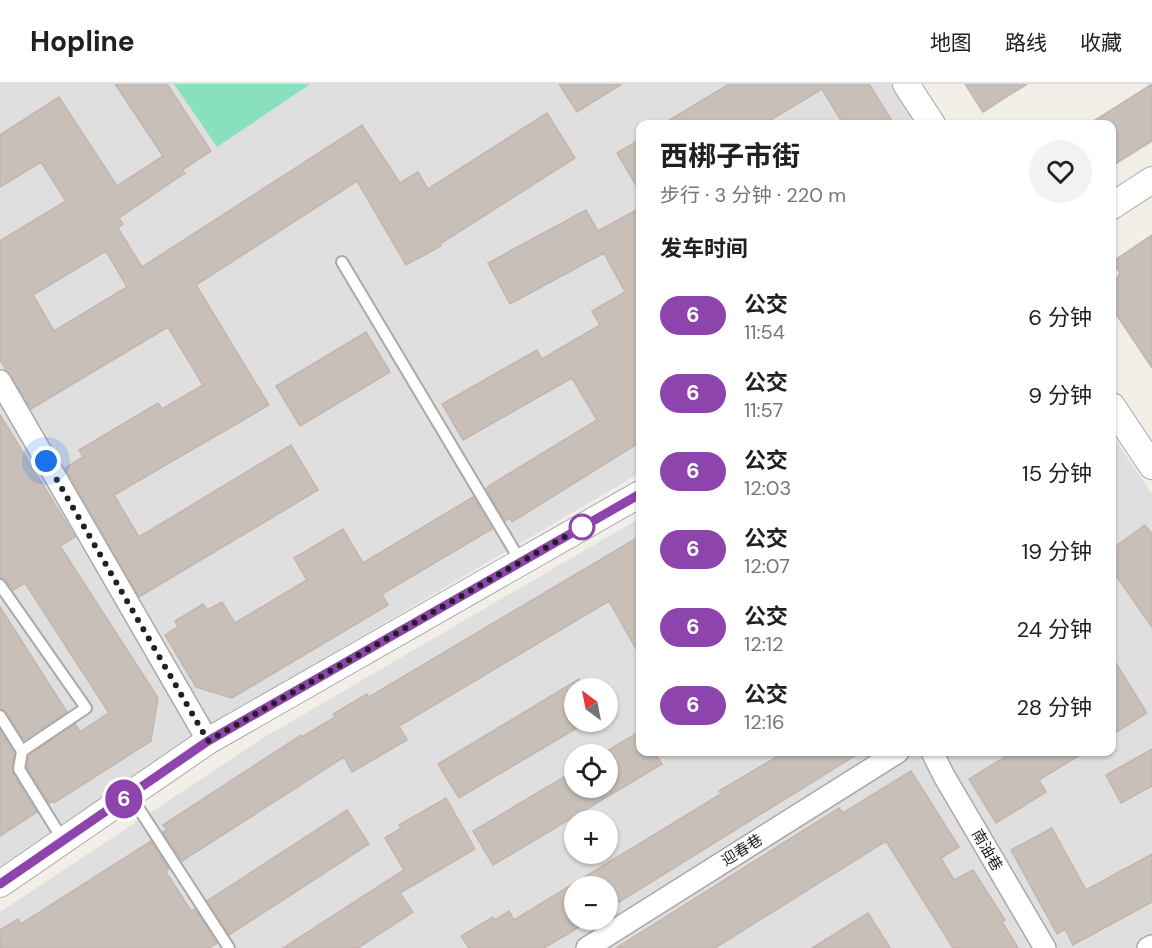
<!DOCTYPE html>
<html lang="zh">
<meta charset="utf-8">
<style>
:root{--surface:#fff;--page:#f2f2f2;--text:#202124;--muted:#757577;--line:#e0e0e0}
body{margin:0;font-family:"DM Sans","Noto Sans SC",sans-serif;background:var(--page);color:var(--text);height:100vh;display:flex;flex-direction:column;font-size:22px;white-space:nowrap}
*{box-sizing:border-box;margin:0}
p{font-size:20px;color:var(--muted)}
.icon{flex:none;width:33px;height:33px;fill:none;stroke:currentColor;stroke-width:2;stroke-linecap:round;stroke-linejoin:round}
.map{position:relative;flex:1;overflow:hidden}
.side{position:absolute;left:636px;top:36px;width:480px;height:636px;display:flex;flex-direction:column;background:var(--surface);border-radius:12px;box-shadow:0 2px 4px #0004}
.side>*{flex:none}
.badge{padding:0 12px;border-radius:20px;font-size:21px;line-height:39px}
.needle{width:39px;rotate:328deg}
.buttons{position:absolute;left:564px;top:594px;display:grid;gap:12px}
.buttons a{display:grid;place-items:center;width:54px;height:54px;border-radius:50%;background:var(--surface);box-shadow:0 2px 4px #0004;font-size:30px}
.you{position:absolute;width:30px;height:30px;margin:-15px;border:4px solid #fff;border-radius:50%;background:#1a73e8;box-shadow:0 0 0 9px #1a73e833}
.map>.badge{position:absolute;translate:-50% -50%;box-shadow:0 0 0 3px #fff}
h2{padding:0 24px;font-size:22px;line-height:54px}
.round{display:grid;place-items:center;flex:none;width:63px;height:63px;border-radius:32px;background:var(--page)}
.headline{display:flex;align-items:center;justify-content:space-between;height:102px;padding:0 24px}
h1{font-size:28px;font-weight:700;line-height:45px}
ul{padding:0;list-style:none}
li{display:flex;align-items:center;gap:18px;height:78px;padding:0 24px}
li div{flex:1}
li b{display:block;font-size:22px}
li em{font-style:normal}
li .badge{min-width:66px;font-weight:700;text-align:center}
header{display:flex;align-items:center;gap:36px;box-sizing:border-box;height:84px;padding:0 30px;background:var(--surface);border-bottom:2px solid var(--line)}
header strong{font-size:28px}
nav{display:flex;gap:33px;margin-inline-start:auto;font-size:21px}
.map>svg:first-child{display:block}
.residential{fill:#e0dfdf;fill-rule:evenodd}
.pitch{fill:#88e0be}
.building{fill:#c7bfb8;stroke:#c4b6ab;stroke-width:1.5;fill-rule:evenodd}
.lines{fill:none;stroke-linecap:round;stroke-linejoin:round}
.service-casing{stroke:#a9a9a9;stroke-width:14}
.minor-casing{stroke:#a9a9a9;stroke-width:24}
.tertiary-casing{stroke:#a9a9a9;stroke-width:28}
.service{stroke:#fff;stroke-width:10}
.minor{stroke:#fff;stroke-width:21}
.tertiary{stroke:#fff;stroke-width:26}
.line-casing{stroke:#fff;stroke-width:14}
.line{stroke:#8e44ad;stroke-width:9}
.walk{stroke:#222;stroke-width:6;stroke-dasharray:0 10.8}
.stop-dot{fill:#fff;stroke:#8e44ad;stroke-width:3}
.labels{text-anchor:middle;stroke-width:4.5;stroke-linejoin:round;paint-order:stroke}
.street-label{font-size:15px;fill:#222;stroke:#fff}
</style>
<header>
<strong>Hopline</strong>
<nav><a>地图</a><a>路线</a><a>收藏</a></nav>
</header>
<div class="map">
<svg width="1152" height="864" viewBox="0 0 1152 864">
<rect width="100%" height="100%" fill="#f2efe9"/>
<!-- residential -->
<path class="residential" d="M0,0H900L926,40H640V389L212,640L0,782Z
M1112,351L1152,410V864H0V828L263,654L640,434V668H1112ZM574,604H608V638H574ZM574,670H608V704H574ZM574,736H608V770H574ZM574,802H608V836H574Z"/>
<!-- pitch -->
<path class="pitch" d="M174,0H309V1L217,63Z"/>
<!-- building -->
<path class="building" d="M115,0H167L211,67L182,86L185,89L119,134L123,140L118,144L142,183L362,41L400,99L418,88L428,105L547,29L575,74L440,160L441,162L406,181L357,97L196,201L269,321L114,411L139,453L291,361L318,406L139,513L65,384L83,373L79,366L158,319L162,325L203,301L168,243L31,325L0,276V157L66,117L41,78L0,103V51L59,13L117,102L163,72ZM106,167L127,203L54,247L33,211Z
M559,0H622L577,28Z
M729,0H869L894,40H843L822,5L764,40H663Z
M965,0H1027L983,28Z
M1152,0V57L1112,82V40H1089Z
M640,55V108L617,69Z
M640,124V358L512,438L510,434L505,437L486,405L490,401L597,336L572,294L463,356L442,320L537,266L542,275L600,241L592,227L625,208L604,169L510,220L488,179L586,126L598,147Z
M1152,151V284L1112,224V202L1120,189L1112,178Z
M366,248L390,288L300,342L276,302Z
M0,331L75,453L60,462L158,614L151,657L54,719L53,717L49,719L27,683L29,671L75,640L80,648L109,629L25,499L13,506L6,496L0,494Z
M473,413L492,445L382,510L388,521L232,614L196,603L165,551L178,543L175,537L203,520L207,526L222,518L235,539L307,496L294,474L343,445L363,479Z
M1145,441L1152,450V543L1112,486V465Z
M640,452V572L609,517L399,642L407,656L352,688L344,673L182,777L163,748L167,746L163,741L301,651L302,653L335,633L333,630L367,610L369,613Z
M0,523L67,628L24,656L6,628L0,625Z
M1112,573L1147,629L1112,651Z
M579,595L585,604H574V638H587L459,714L438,680Z
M0,646L14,669L13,689L37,728L0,752Z
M640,647V668H654L662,680L493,781L473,747L574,687V704H608V670H602Z
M1152,665V702L1121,719L1106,691Z
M785,668H861L608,825V802H574V836H591L544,864H469L461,852L493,833L495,836L509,827L514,836L721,710L719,707Z
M1013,668H1085L1039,696L1046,708L996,739L969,695Z
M911,687L959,763L941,774L954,796L973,786L1005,836L1002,838L1018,864H953L886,757L715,864H616L839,724L843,729Z
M446,714L475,765L400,809L413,828L358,864H283L404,786L385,754L401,744L399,741Z
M347,726L369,760L229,851L207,817Z
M1052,744L1086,806L1152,770V818L1073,861L1065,845L1057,850L1011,766Z
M151,757L169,785L166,788L191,827L195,825L217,859L209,864H0V846L18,835L21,840Z
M868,829L890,864H812Z"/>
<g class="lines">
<defs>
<path id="service" d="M342,178L521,478
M0,501L86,624L22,667L0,632
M22,667L19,685L63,756
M130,711L229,864"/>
<path id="minor" d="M0,297L208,657
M932,668L944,692L1045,864
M587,864L898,668
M1148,864L1152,862"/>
<path id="tertiary" d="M906,0L932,40
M1112,122L1152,96
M1112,322L1152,382
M0,800L208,657L640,410"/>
</defs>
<!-- service casing -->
<use href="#service" class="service-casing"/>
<!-- minor casing -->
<use href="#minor" class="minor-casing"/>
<!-- tertiary casing -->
<use href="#tertiary" class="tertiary-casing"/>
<!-- service -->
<use href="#service" class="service"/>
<!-- minor -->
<use href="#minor" class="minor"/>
<!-- tertiary -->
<use href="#tertiary" class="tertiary"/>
</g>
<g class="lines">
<defs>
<path id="line" d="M0,800L208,657L640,410"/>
</defs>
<!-- line casing -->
<use href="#line" class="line-casing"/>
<!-- line -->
<use href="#line" class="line"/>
<!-- walk -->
<path class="walk" d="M46,377L208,657L582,443"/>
</g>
<!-- markers -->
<circle class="stop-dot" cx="582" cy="443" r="12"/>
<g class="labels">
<!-- street labels -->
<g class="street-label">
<text transform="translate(742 766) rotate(-32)" y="5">迎春巷</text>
<text transform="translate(987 766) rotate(60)" y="5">南油巷</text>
</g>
</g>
</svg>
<div class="buttons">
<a><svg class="needle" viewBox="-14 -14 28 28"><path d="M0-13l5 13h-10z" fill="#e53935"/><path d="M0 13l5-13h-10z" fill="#757577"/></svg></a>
<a><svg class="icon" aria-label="locate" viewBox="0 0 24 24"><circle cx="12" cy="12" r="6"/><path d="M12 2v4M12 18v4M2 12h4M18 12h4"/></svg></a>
<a>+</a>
<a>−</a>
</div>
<div class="you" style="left:46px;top:377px"></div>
<b class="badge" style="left:124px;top:715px;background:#8e44ad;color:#fff">6</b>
<section class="side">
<div class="headline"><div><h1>西梆子市街</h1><p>步行 · 3 分钟 · 220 m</p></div><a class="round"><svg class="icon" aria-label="heart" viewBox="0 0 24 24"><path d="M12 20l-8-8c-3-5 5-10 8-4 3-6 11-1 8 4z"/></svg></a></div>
<h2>发车时间</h2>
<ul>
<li><span class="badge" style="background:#8e44ad;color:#fff">6</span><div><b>公交</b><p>11:54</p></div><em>6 分钟</em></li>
<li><span class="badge" style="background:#8e44ad;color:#fff">6</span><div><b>公交</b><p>11:57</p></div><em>9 分钟</em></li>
<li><span class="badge" style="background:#8e44ad;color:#fff">6</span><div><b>公交</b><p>12:03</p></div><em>15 分钟</em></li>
<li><span class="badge" style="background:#8e44ad;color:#fff">6</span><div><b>公交</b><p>12:07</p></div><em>19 分钟</em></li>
<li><span class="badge" style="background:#8e44ad;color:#fff">6</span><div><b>公交</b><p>12:12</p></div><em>24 分钟</em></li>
<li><span class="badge" style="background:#8e44ad;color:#fff">6</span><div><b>公交</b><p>12:16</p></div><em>28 分钟</em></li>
</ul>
</section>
</div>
